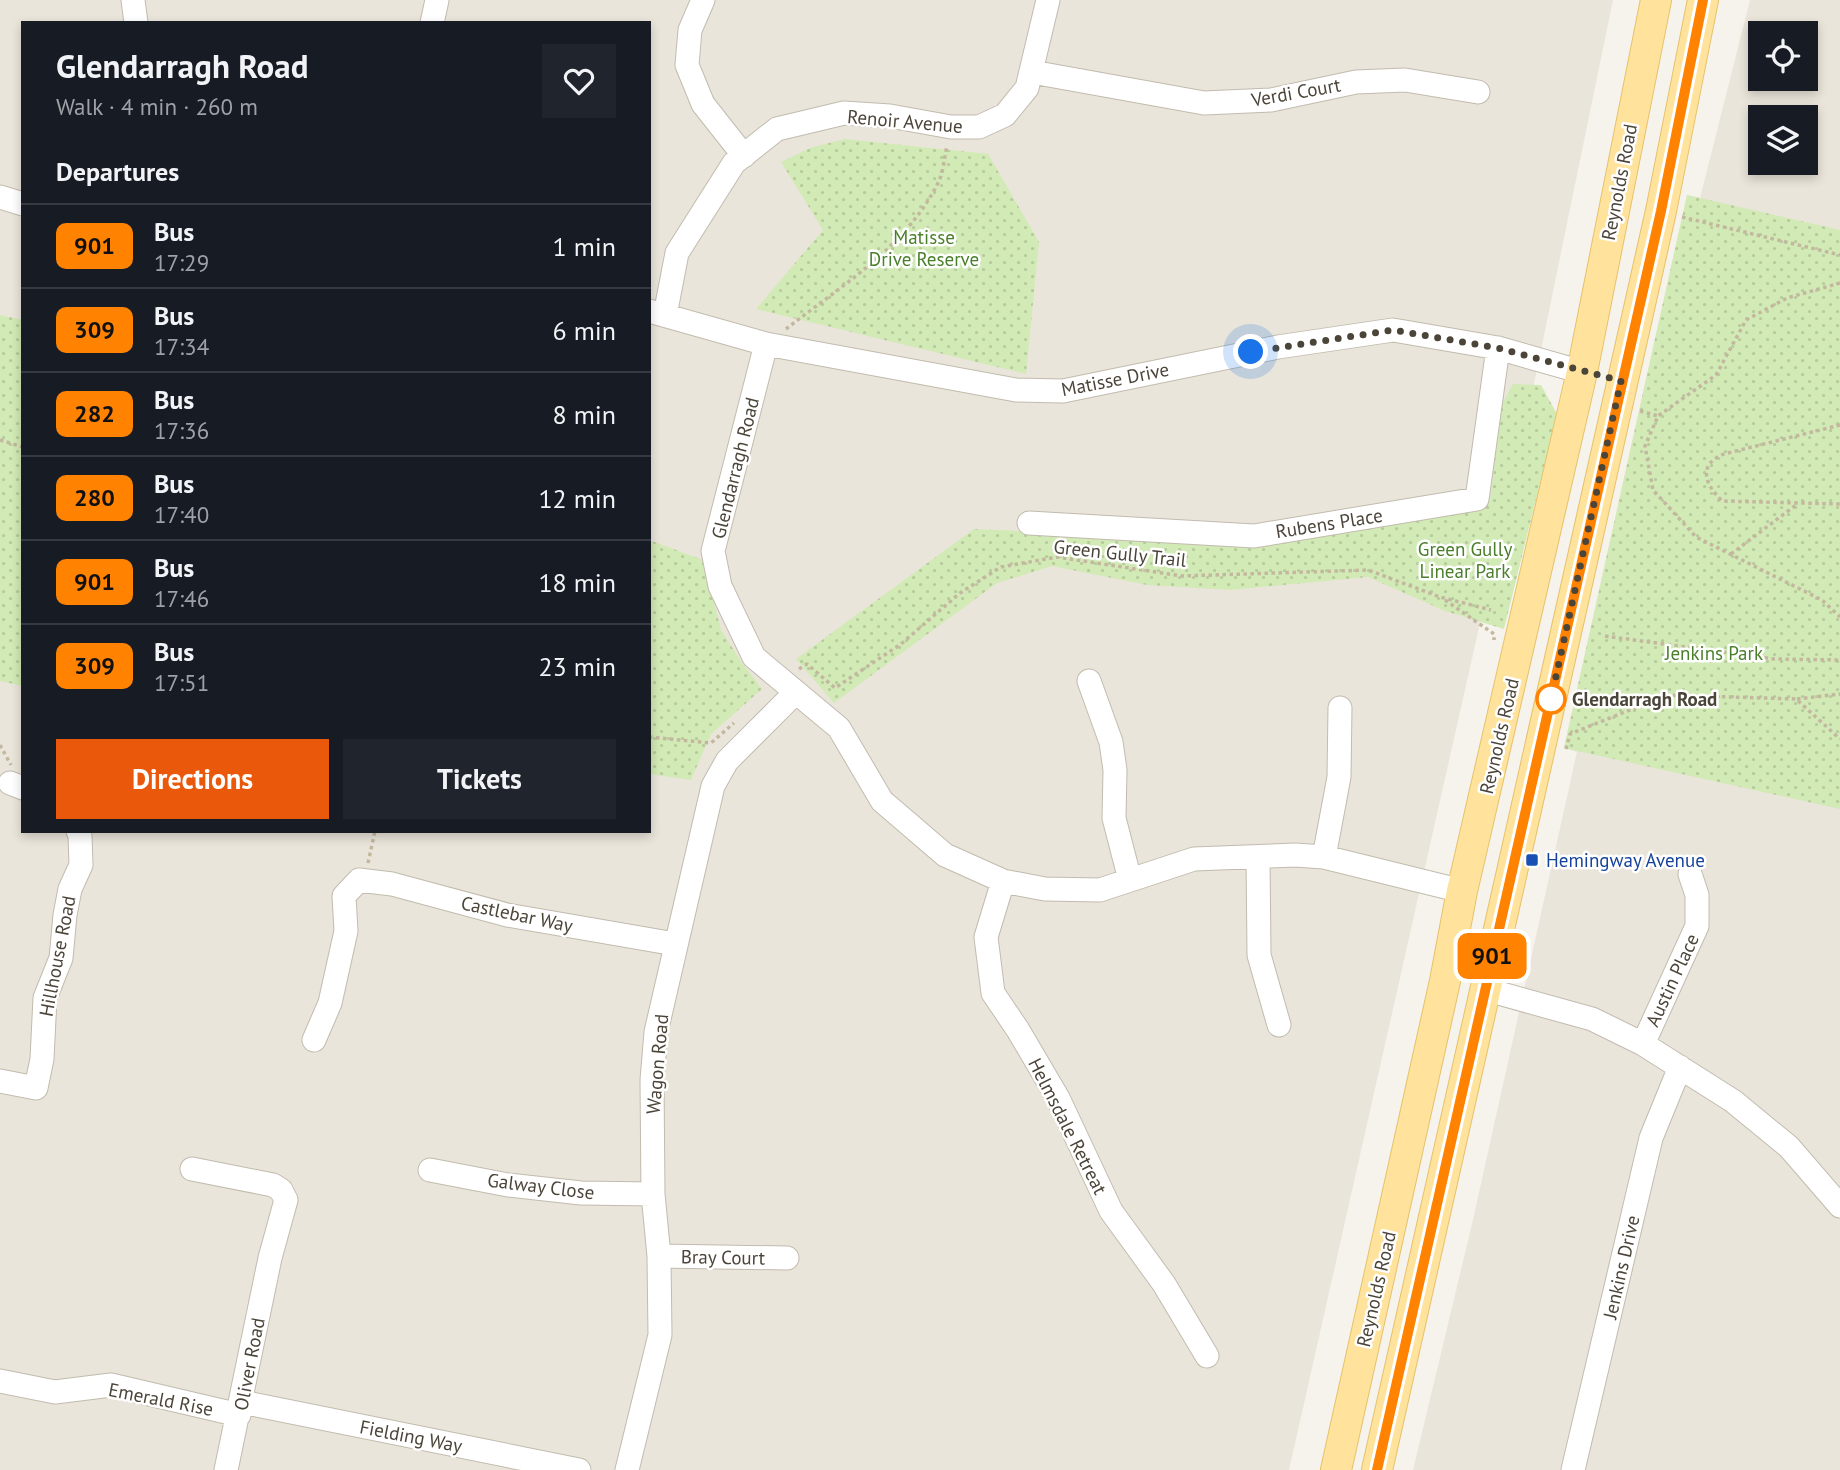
<!DOCTYPE html>
<meta charset="utf-8">
<style>
:root{--surface:#171b24;--page:#20242c;--text:#f1f3f6;--muted:#9ea1a6;--line:#363941;--accent:#ea580c}
body{margin:0;font-family:"PT Sans",sans-serif;background:var(--page);color:var(--text);height:100vh;display:flex;flex-direction:column;font-size:26px;white-space:nowrap}
*{box-sizing:border-box;margin:0}
p{font-size:23px;color:var(--muted)}
.icon{flex:none;width:38px;height:38px;fill:none;stroke:currentColor;stroke-width:2;stroke-linecap:round;stroke-linejoin:round}
.map{position:relative;flex:1;overflow:hidden}
.sheet{position:absolute;left:21px;top:21px;width:630px;height:812px;display:flex;flex-direction:column;background:var(--surface);border-radius:0px;box-shadow:0 4px 10px #0003}
.sheet>*{flex:none}
.badge{padding:0 14px;border-radius:10px;font-size:24px;line-height:46px}
.controls{position:absolute;left:1748px;top:21px;display:grid;gap:14px}
.controls a{display:grid;place-items:center;width:70px;height:70px;border-radius:0px;background:var(--surface);box-shadow:0 4px 10px #0003;font-size:35px}
.you{position:absolute;width:35px;height:35px;margin:-18px;border:5px solid #fff;border-radius:50%;background:#1a73e8;box-shadow:0 0 0 10px #1a73e833}
.map>.badge{position:absolute;translate:-50% -50%;box-shadow:0 0 0 4px #fff}
h2{padding:0 35px;font-size:26px;line-height:63px}
.round{display:grid;place-items:center;flex:none;width:74px;height:74px;border-radius:0px;background:var(--page)}
.head{display:flex;align-items:center;justify-content:space-between;height:119px;padding:0 35px}
h1{font-size:33px;font-weight:600;line-height:52px}
.cta{display:flex;gap:14px;margin-top:auto;padding:14px 35px}
.cta a{flex:1;height:80px;border-radius:0px;background:var(--accent);color:#fff;font-size:28px;font-weight:600;line-height:80px;text-align:center}
.cta a+a{background:var(--page);color:var(--text)}
ul{padding:0;list-style:none}
li{display:flex;align-items:center;gap:21px;height:84px;padding:0 35px;border-top:2px solid var(--line)}
li div{flex:1}
li b{display:block;font-size:26px}
li em{font-style:normal}
li .badge{min-width:77px;font-weight:700;text-align:center}
.map>svg:first-child{display:block}
.residential{fill:#eae5da;fill-rule:evenodd}
.park{fill:url(#park-dots)}
.lines{fill:none;stroke-linecap:round;stroke-linejoin:round}
.minor-casing{stroke:#c2bbae;stroke-width:25}
.major-casing{stroke:#e6c16a;stroke-width:32}
.path{stroke:#c4b79f;stroke-width:3.5;stroke-dasharray:3.5 3.5;stroke-linecap:butt}
.minor{stroke:#fff;stroke-width:23}
.major{stroke:#ffe39c;stroke-width:30}
.line-casing{stroke:#fff;stroke-width:16}
.line{stroke:#ff8200;stroke-width:10}
.walk{stroke:#4b4439;stroke-width:7;stroke-dasharray:0 12.6}
.stop-dot{fill:#fff;stroke:#ff8200;stroke-width:3.5}
.transit-dot{fill:#1a4fb4;stroke:#fff;stroke-width:2.5}
.labels{text-anchor:middle;stroke-width:5;stroke-linejoin:round;paint-order:stroke}
.street-label{font-size:19px;fill:#4b4439;stroke:#fff}
.park-label{font-size:19px;fill:#4a7f2a;stroke:#fff}
.stop-label{font-size:19px;font-weight:bold;fill:#4b4439;stroke:#fff;text-anchor:start}
.transit-label{font-size:19px;fill:#164399;stroke:#fff;text-anchor:start}
</style>
<div class="map">
<svg width="1840" height="1470" viewBox="0 0 1840 1470">
<defs>
<pattern id="park-dots" width="8" height="8" patternUnits="userSpaceOnUse" patternTransform="scale(1.75)"><rect width="8" height="8" fill="#d2eab5"/><path d="M2 2h.1M6 6h.1" fill="none" stroke="#b6ca9c" stroke-width="1.8" stroke-linecap="round"/></pattern>
</defs>
<rect width="100%" height="100%" fill="#f6f3ec"/>
<!-- residential -->
<path class="residential" d="M0,0H1613L1534,384L1289,1470H0ZM23,23H649V831H23Z
M1750,0H1840V1470H1413L1472,1224L1577,752L1564,748L1687,195L1700,198ZM1760,33H1806V79H1760ZM1760,117H1806V163H1760Z"/>
<!-- park -->
<path class="park" d="M845,139L988,154L1039,242L1026,374L756,309L823,230L781,162L810,148Z
M1687,195L1840,230V809L1564,748Z
M0,315L23,320V686L0,681Z
M1513,384L1541,385L1557,414L1504,629L1445,611L1368,577L1231,590L1147,585L1052,566L997,583L834,703L796,659L974,529L1260,542L1490,501L1502,404Z
M649,540L703,560L721,630L742,663L762,689L711,734L691,780L649,774Z"/>
<g class="lines">
<defs>
<path id="minor" d="M133,0L136,23
M703,0L690,30L687,65L703,104L744,156
M432,23L437,0
M1032,72L1204,103L1271,100L1356,82L1405,80L1478,92
M0,197L23,204
M649,311L766,344L1016,390L1063,391L1278,347L1393,330L1498,348L1582,372
M665,315L677,253L734,163L777,129L844,113L890,116L951,127H979L1005,115L1027,88L1048,0
M766,344L713,551L720,586L754,657L839,728L882,801L945,855L1003,881L1045,889L1100,890L1194,859L1295,855L1324,857L1462,891
M1029,523L1254,536L1477,499L1498,348
M1089,681L1111,742L1115,770L1114,818L1130,880
M10,783L23,788
M1258,857L1259,955L1279,1025
M1324,857L1339,777L1340,708
M1003,881L986,937L993,993L1018,1030L1058,1098L1111,1211L1164,1284L1207,1356
M1484,989L1592,1019L1643,1044L1733,1101L1789,1147L1840,1206
M314,1040L330,1003L346,931L344,896L359,880L392,884L507,915L675,944
M1643,1044L1697,926V895L1690,874
M0,1081L36,1088L42,1059L45,998L61,958L65,915L70,889L81,865L80,836L78,831
M192,1169L273,1185L281,1190L286,1200L270,1258L226,1470
M430,1170L508,1185L581,1193L653,1194
M659,1256L787,1258
M0,1381L55,1392L111,1385L239,1415
M242,1402L579,1470
M627,1470L660,1335L659,1256L653,1194L652,1080L656,1032L713,786L727,761L796,692
M1573,1470L1651,1138L1680,1067"/>
<path id="major" d="M1336,1470L1445,981L1462,891L1582,372L1656,0
M1377,1470L1661,211L1703,0"/>
</defs>
<!-- minor casing -->
<use href="#minor" class="minor-casing"/>
<!-- major casing -->
<use href="#major" class="major-casing"/>
<!-- path -->
<path class="path" d="M1682,217L1840,255
M1840,283L1787,298L1746,320L1716,375L1658,416L1645,446L1653,490L1696,537L1822,600L1840,617
M786,329C841,286 906,247 938,183C944,172 944,157 947,146
M1640,411L1658,416
M1840,425L1724,454C1697,465 1705,484 1722,501L1840,504
M0,440L23,447
M1731,554L1796,505
M1445,600L1494,634V640
M1605,636L1774,659L1840,660
M799,669L807,664L835,688L901,644L960,593L1001,567L1057,557L1182,576L1368,570L1440,597L1491,610
M1797,699L1840,694
M649,737L711,743L734,723
M0,745L11,765
M1566,749L1570,734L1667,695L1796,699L1840,739
M368,863L375,831"/>
<!-- minor -->
<use href="#minor" class="minor"/>
<!-- major -->
<use href="#major" class="major"/>
</g>
<g class="lines">
<defs>
<path id="line" d="M1377,1470L1661,211L1703,0"/>
</defs>
<!-- line casing -->
<use href="#line" class="line-casing"/>
<!-- line -->
<use href="#line" class="line"/>
<!-- walk -->
<path class="walk" d="M1251,352L1393,330L1498,348L1621,381L1551,699"/>
</g>
<!-- markers -->
<circle class="stop-dot" cx="1551" cy="699" r="14"/>
<rect class="transit-dot" x="1525" y="853" width="14" height="14" rx="3.5"/>
<g class="labels">
<!-- street labels -->
<g class="street-label">
<text transform="translate(1296 92) rotate(-10)" y="7">Verdi Court</text>
<text transform="translate(905 121) rotate(5)" y="7">Renoir Avenue</text>
<text transform="translate(1619 182) rotate(-79)" y="7">Reynolds Road</text>
<text transform="translate(1115 379) rotate(-11)" y="7">Matisse Drive</text>
<text transform="translate(735 468) rotate(-76)" y="7">Glendarragh Road</text>
<text transform="translate(1329 523) rotate(-9)" y="7">Rubens Place</text>
<text transform="translate(1120 553) rotate(6)" y="7">Green Gully Trail</text>
<text transform="translate(1499 736) rotate(-77)" y="7">Reynolds Road</text>
<text transform="translate(517 914) rotate(12)" y="7">Castlebar Way</text>
<text transform="translate(57 956) rotate(-79)" y="7">Hillhouse Road</text>
<text transform="translate(1672 980) rotate(-65)" y="7">Austin Place</text>
<text transform="translate(657 1064) rotate(-85)" y="7">Wagon Road</text>
<text transform="translate(1068 1126) rotate(63)" y="7">Helmsdale Retreat</text>
<text transform="translate(541 1186) rotate(7)" y="7">Galway Close</text>
<text transform="translate(723 1257) rotate(1)" y="7">Bray Court</text>
<text transform="translate(1621 1267) rotate(-77)" y="7">Jenkins Drive</text>
<text transform="translate(1376 1289) rotate(-77)" y="7">Reynolds Road</text>
<text transform="translate(249 1364) rotate(-79)" y="7">Oliver Road</text>
<text transform="translate(161 1399) rotate(11)" y="7">Emerald Rise</text>
<text transform="translate(411 1436) rotate(11)" y="7">Fielding Way</text>
</g>
<!-- park labels -->
<g class="park-label">
<text x="924" y="244">Matisse<tspan x="924" dy="22">Drive Reserve</tspan></text>
<text x="1465" y="556">Green Gully<tspan x="1465" dy="22">Linear Park</tspan></text>
<text x="1714" y="660">Jenkins Park</text>
</g>
<!-- stop labels -->
<g class="stop-label">
<text x="1572" y="706">Glendarragh Road</text>
</g>
<!-- transit labels -->
<g class="transit-label">
<text x="1546" y="867">Hemingway Avenue</text>
</g>
</g>
</svg>
<div class="controls">
<a><svg class="icon" aria-label="locate" viewBox="0 0 24 24"><circle cx="12" cy="12" r="6"/><path d="M12 2v4M12 18v4M2 12h4M18 12h4"/></svg></a>
<a><svg class="icon" aria-label="layers" viewBox="0 0 24 24"><path d="M12 4l9 5-9 5-9-5zM3 14l9 5 9-5"/></svg></a>
</div>
<div class="you" style="left:1251px;top:352px"></div>
<b class="badge" style="left:1492px;top:956px;background:#ff8200;color:#111">901</b>
<section class="sheet">
<div class="head"><div><h1>Glendarragh Road</h1><p>Walk · 4 min · 260 m</p></div><a class="round"><svg class="icon" aria-label="heart" viewBox="0 0 24 24"><path d="M12 20l-8-8c-3-5 5-10 8-4 3-6 11-1 8 4z"/></svg></a></div>
<h2>Departures</h2>
<ul>
<li><span class="badge" style="background:#ff8200;color:#111">901</span><div><b>Bus</b><p>17:29</p></div><em>1 min</em></li>
<li><span class="badge" style="background:#ff8200;color:#111">309</span><div><b>Bus</b><p>17:34</p></div><em>6 min</em></li>
<li><span class="badge" style="background:#ff8200;color:#111">282</span><div><b>Bus</b><p>17:36</p></div><em>8 min</em></li>
<li><span class="badge" style="background:#ff8200;color:#111">280</span><div><b>Bus</b><p>17:40</p></div><em>12 min</em></li>
<li><span class="badge" style="background:#ff8200;color:#111">901</span><div><b>Bus</b><p>17:46</p></div><em>18 min</em></li>
<li><span class="badge" style="background:#ff8200;color:#111">309</span><div><b>Bus</b><p>17:51</p></div><em>23 min</em></li>
</ul>
<div class="cta"><a>Directions</a><a>Tickets</a></div>
</section>
</div>
